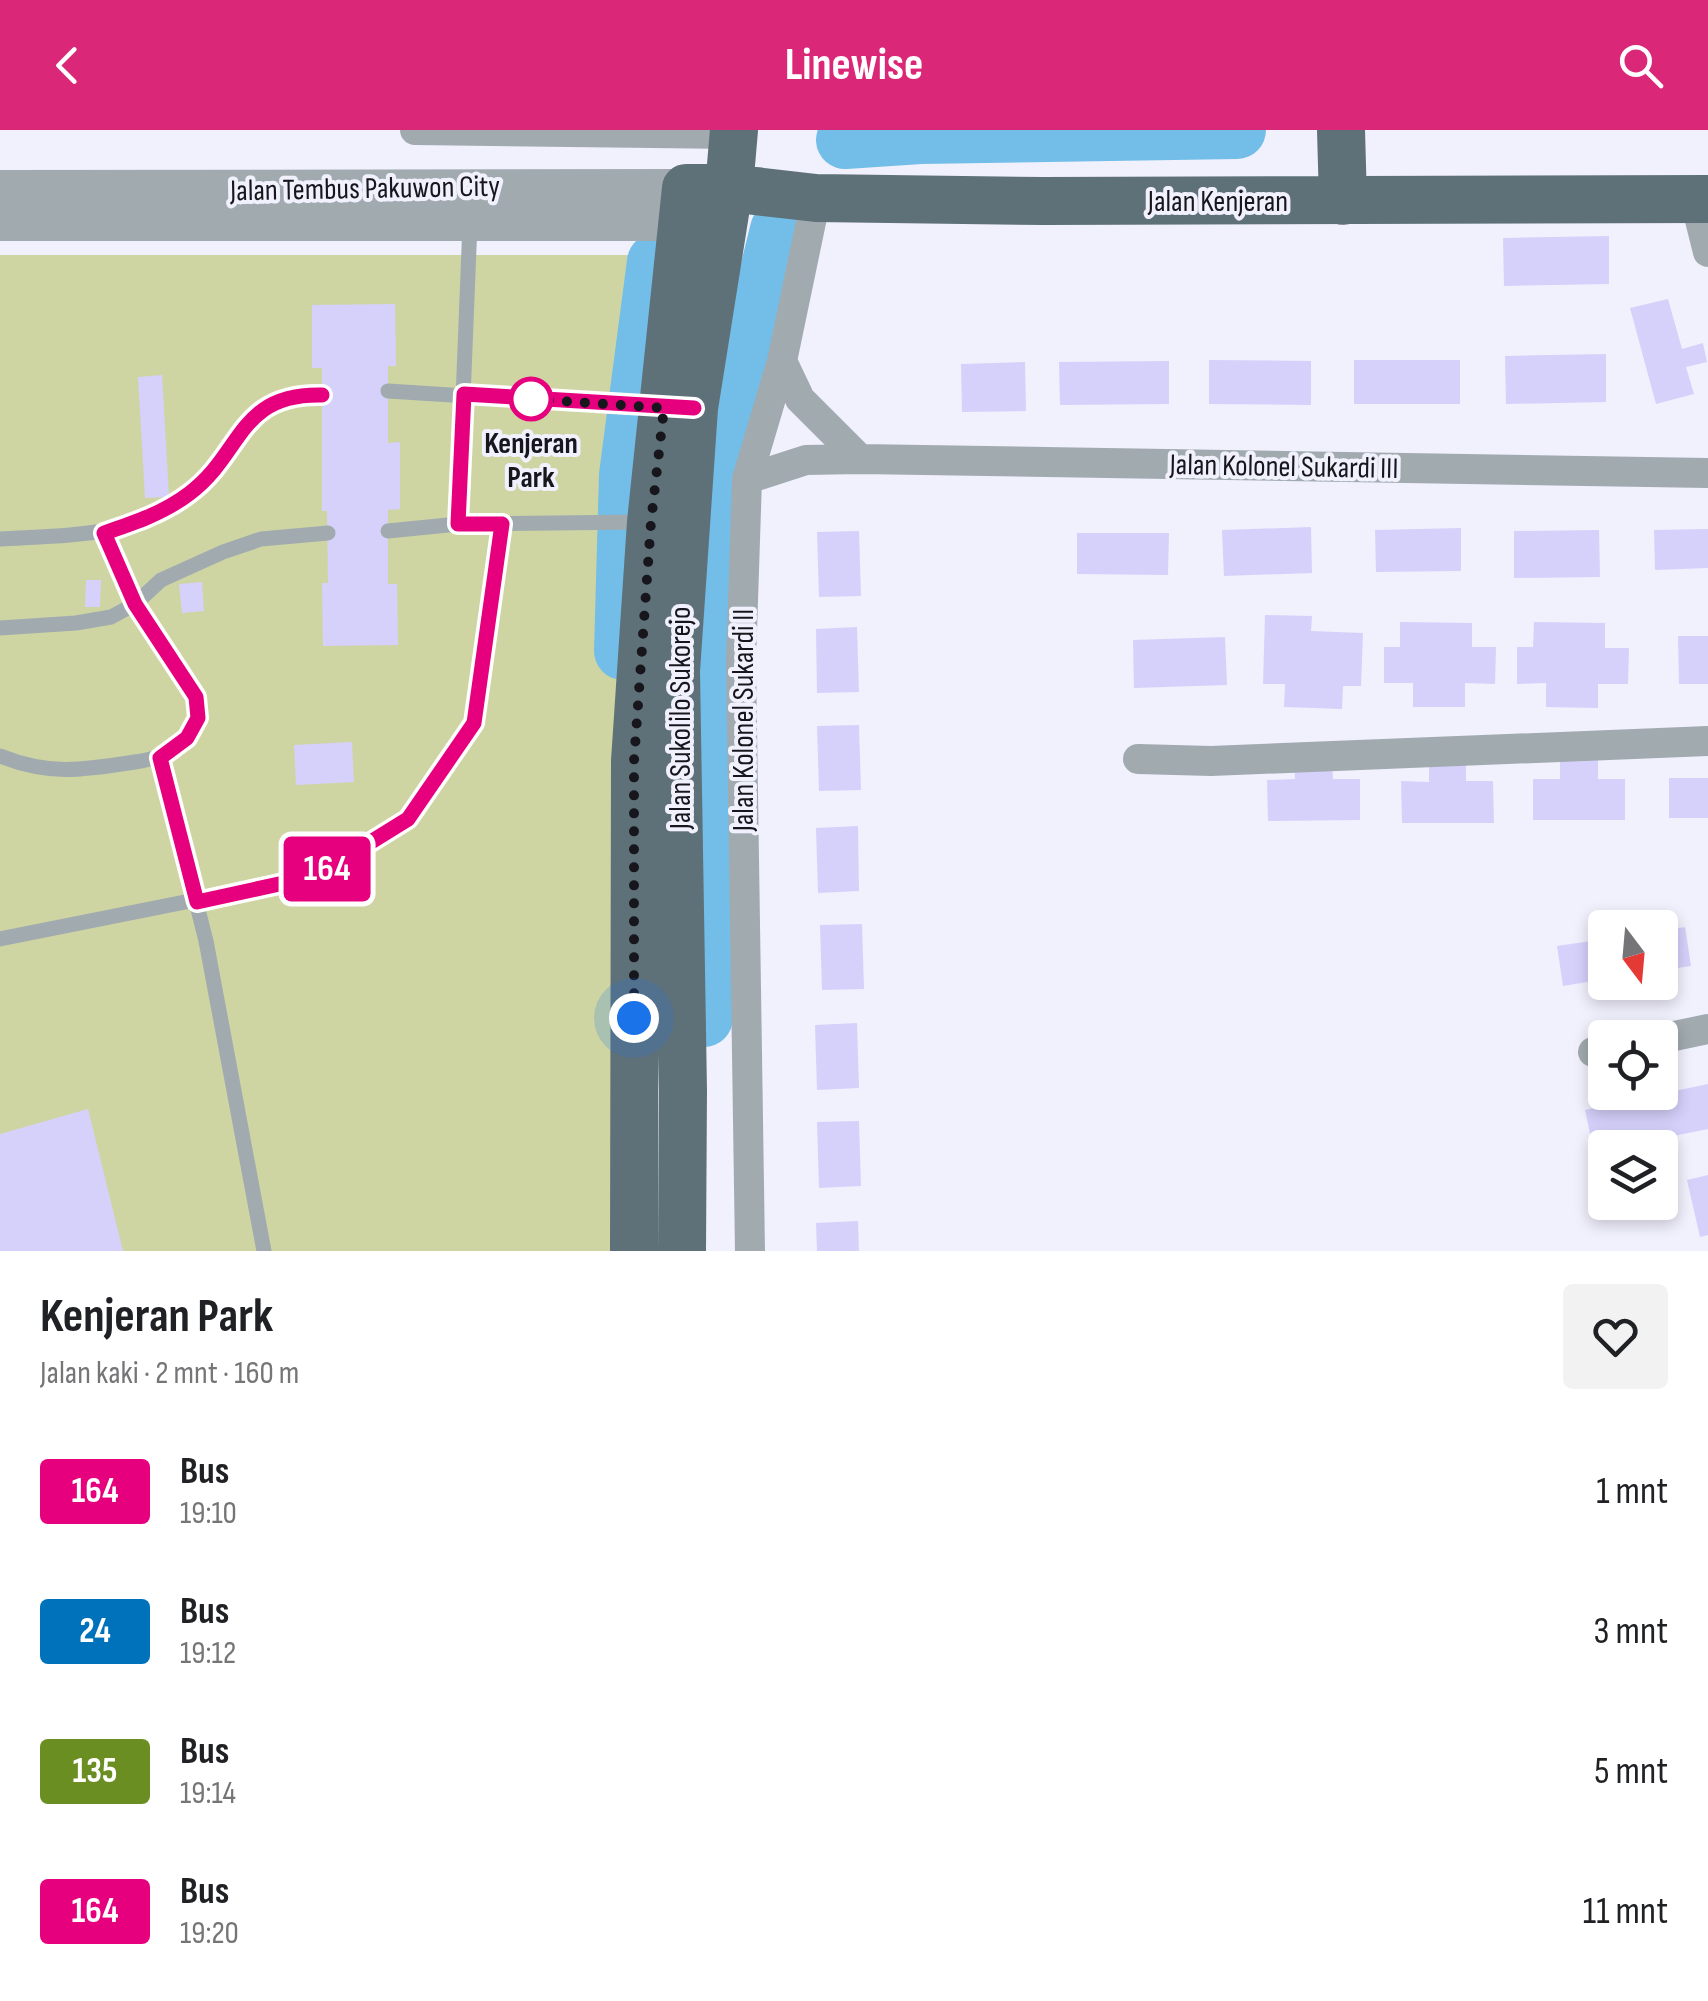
<!DOCTYPE html>
<html lang="id">
<meta charset="utf-8">
<style>
:root{--surface:#fff;--page:#f2f2f2;--text:#202124;--muted:#757577;--accent:#db2777}
body{margin:0;font-family:"Sofia Sans Condensed",sans-serif;background:var(--page);color:var(--text);height:100vh;display:flex;flex-direction:column;font-size:38px;white-space:nowrap}
*{box-sizing:border-box;margin:0}
p{font-size:32px;color:var(--muted)}
.icon{flex:none;width:55px;height:55px;fill:none;stroke:currentColor;stroke-width:2;stroke-linecap:round;stroke-linejoin:round}
.map{position:relative;height:1121px;overflow:hidden}
.drawer{display:flex;flex-direction:column;background:var(--surface);flex:1}
.drawer>*{flex:none}
.badge{padding:0 20px;border-radius:8px;font-size:35px;line-height:65px}
.needle{width:65px;rotate:164deg}
.controls{position:absolute;left:1588px;top:780px;display:grid;gap:20px}
.controls a{display:grid;place-items:center;width:90px;height:90px;border-radius:10px;background:var(--surface);box-shadow:0 5px 15px #0003;font-size:50px}
.you{position:absolute;width:50px;height:50px;margin:-25px;border:8px solid #fff;border-radius:50%;background:#1a73e8;box-shadow:0 0 0 15px #1a73e833}
.map>.badge{position:absolute;translate:-50% -50%;box-shadow:0 0 0 5px #fff}
.round{display:grid;place-items:center;flex:none;width:105px;height:105px;border-radius:10px;background:var(--page)}
.head{display:flex;align-items:center;justify-content:space-between;height:170px;padding:0 40px}
h1{font-size:48px;font-weight:700;line-height:75px}
ul{padding:0;list-style:none}
li{display:flex;align-items:center;gap:30px;height:140px;padding:0 40px}
li div{flex:1}
li b{display:block;font-size:38px}
li em{font-style:normal}
li .badge{min-width:110px;font-weight:700;text-align:center}
header{display:flex;justify-content:space-between;align-items:center;height:130px;padding:0 40px;background:var(--accent);color:#fff;font-size:45px;font-weight:700}
.map>svg:first-child{display:block}
.green{fill:#ced5a3}
.lines{fill:none;stroke-linecap:round;stroke-linejoin:round}
.river{stroke:#72bee8;stroke-width:58}
.building{fill:#d5d1fb}
.service{stroke:#a1abaf;stroke-width:15}
.minor{stroke:#a1abaf;stroke-width:30}
.tertiary{stroke:#a1abaf;stroke-width:38}
.primary{stroke:#5f7178;stroke-width:48}
.line-casing{stroke:#fff;stroke-width:22}
.line{stroke:#e6007e;stroke-width:15}
.walk{stroke:#17161d;stroke-width:10;stroke-dasharray:0 18}
.stop-dot{fill:#fff;stroke:#e6007e;stroke-width:5}
.labels{text-anchor:middle;stroke-width:8;stroke-linejoin:round;paint-order:stroke}
.street-label{font-size:30px;fill:#17161d;stroke:#f1f0fd}
.stop-label{font-size:30px;font-weight:bold;fill:#17161d;stroke:#f1f0fd}
</style>
<header><svg class="icon" aria-label="back" viewBox="0 0 24 24"><path d="M15 5l-7 7 7 7"/></svg>Linewise<svg class="icon" aria-label="search" viewBox="0 0 24 24"><circle cx="10" cy="10" r="6"/><path d="M15 15l6 6"/></svg></header>
<div class="map">
<svg width="1708" height="1121" viewBox="0 0 1708 1121">
<rect width="100%" height="100%" fill="#f1f0fd"/>
<!-- green -->
<path class="green" d="M0,125H681L658,357L655,1121H0Z"/>
<g class="lines">
<!-- river -->
<path class="river" d="M845,10L920,5L1237,0
M623,521L628,345L656,132
M704,888V601L711,434L720,340L779,100"/>
</g>
<!-- building -->
<path class="building" d="M1609,106V154L1504,156L1503,108Z
M1668,169L1682,219L1703,213L1707,232L1686,237L1694,264L1656,274L1630,178Z
M395,174L396,236H388V313L400,312V379L388,380V454H397L398,515L323,516L322,453H328L327,381H322V238H312V175Z
M1606,224V272L1506,274L1505,226Z
M1209,230L1311,231V275L1209,274Z
M1354,230H1460V274H1354Z
M1169,231V274L1060,275L1059,232Z
M1025,232L1026,281L962,282L961,234Z
M162,245L169,367L145,368L138,247Z
M1311,397L1312,443L1224,446L1222,400Z
M1461,398V441L1376,442L1375,400Z
M1708,399V438L1655,440L1654,400Z
M1599,400L1600,447L1514,448V401Z
M859,401L861,466L819,467L817,402Z
M1077,403H1169L1168,445L1077,444Z
M86,450H101L100,477H85Z
M202,452L204,481L182,483L179,454Z
M1265,485L1312,486L1311,501L1363,503L1361,556H1343L1342,579L1284,577L1285,554H1263Z
M1400,492L1472,493V517H1496L1495,554L1465,553V577H1413V553H1384V517H1400Z
M1534,492L1605,493V518H1629L1628,554H1598V578L1546,577V553L1517,554V517H1533Z
M857,497L859,562L817,563L816,499Z
M1678,506H1708V554H1679Z
M1225,507L1227,555L1134,558L1133,510Z
M859,595L861,660L819,661L817,596Z
M352,612L354,652L296,655L294,615Z
M1598,627V649H1625V690H1533V649H1560V628Z
M1294,628H1332L1333,649H1360V690L1268,691L1267,650L1295,649Z
M1466,630V651H1493L1494,693H1402L1401,651L1429,652V631Z
M1669,648H1708V688H1669Z
M858,696L859,761L818,763L816,698Z
M862,794L864,859L822,860L820,795Z
M1685,797L1691,836L1664,840L1667,858L1629,865L1627,852H1660V801Z
M1605,809V849L1563,856L1557,816Z
M857,893L859,958L817,960L815,895Z
M1708,954V999L1594,1022L1585,980Z
M88,979L123,1121H0V1004Z
M859,991L861,1056L819,1058L817,992Z
M1708,1045V1105L1700,1107L1687,1050Z
M858,1091L859,1121H817L816,1093Z"/>
<g class="lines">
<!-- service -->
<path class="service" d="M388,261L655,278
M458,394L470,93
M388,401L458,394L643,392
M0,409C66,405 138,408 192,362C242,320 242,262 322,265
M0,498L76,493L111,487L135,474L161,450L223,422L261,409L328,403
M0,626C50,646 83,640 135,632C155,629 168,625 183,611C226,574 154,510 135,474C123,452 114,426 105,403
M160,628L206,811L264,1121
M0,809L315,746L408,689L474,593L502,393"/>
<!-- minor -->
<path class="minor" d="M415,0L734,4
M1695,70L1708,122
M782,231L800,269L860,329
M747,349L806,330L860,329L1708,343
M1138,629L1211,631L1708,611
M1660,909L1708,899
M1593,922L1605,920
M750,1121L741,532L747,349L782,231L816,68"/>
<!-- tertiary -->
<path class="tertiary" d="M0,59L686,58
M0,92H682"/>
<!-- primary -->
<path class="primary" d="M1341,0L1343,71
M634,1121L635,631L651,392L686,58H729L816,68L1044,71L1708,69
M682,1121L683,960L676,541L694,278L729,58L734,0"/>
</g>
<g class="lines">
<defs>
<path id="line" d="M322,265C238,263 243,323 190,363C164,383 134,393 104,403L135,474L196,567L198,588L187,608L160,628L197,772L316,746L408,689L474,593L502,394H458L464,264L694,278"/>
</defs>
<!-- line casing -->
<use href="#line" class="line-casing"/>
<!-- line -->
<use href="#line" class="line"/>
<!-- walk -->
<path class="walk" d="M531,269L664,278L651,392L634,631V888"/>
</g>
<!-- markers -->
<circle class="stop-dot" cx="531" cy="269" r="20"/>
<g class="labels">
<!-- street labels -->
<g class="street-label">
<text transform="translate(365 58) rotate(-1)" y="10">Jalan Tembus Pakuwon City</text>
<text x="1218" y="81">Jalan Kenjeran</text>
<text transform="translate(1284 336) rotate(1)" y="10">Jalan Kolonel Sukardi III</text>
<text transform="translate(680 588) rotate(-90)" y="10">Jalan Sukolilo Sukorejo</text>
<text transform="translate(743 590) rotate(-90)" y="10">Jalan Kolonel Sukardi II</text>
</g>
<!-- stop labels -->
<g class="stop-label">
<text x="531" y="323">Kenjeran<tspan x="531" dy="34">Park</tspan></text>
</g>
</g>
</svg>
<div class="controls">
<a><svg class="needle" viewBox="-14 -14 28 28"><path d="M0-13l5 13h-10z" fill="#e53935"/><path d="M0 13l5-13h-10z" fill="#757577"/></svg></a>
<a><svg class="icon" aria-label="locate" viewBox="0 0 24 24"><circle cx="12" cy="12" r="6"/><path d="M12 2v4M12 18v4M2 12h4M18 12h4"/></svg></a>
<a><svg class="icon" aria-label="layers" viewBox="0 0 24 24"><path d="M12 4l9 5-9 5-9-5zM3 14l9 5 9-5"/></svg></a>
</div>
<div class="you" style="left:634px;top:888px"></div>
<b class="badge" style="left:327px;top:739px;background:#e6007e;color:#fff">164</b>
</div>
<section class="drawer">
<div class="head"><div><h1>Kenjeran Park</h1><p>Jalan kaki · 2 mnt · 160 m</p></div><a class="round"><svg class="icon" aria-label="heart" viewBox="0 0 24 24"><path d="M12 20l-8-8c-3-5 5-10 8-4 3-6 11-1 8 4z"/></svg></a></div>
<ul>
<li><span class="badge" style="background:#e6007e;color:#fff">164</span><div><b>Bus</b><p>19:10</p></div><em>1 mnt</em></li>
<li><span class="badge" style="background:#0072bc;color:#fff">24</span><div><b>Bus</b><p>19:12</p></div><em>3 mnt</em></li>
<li><span class="badge" style="background:#6b8e23;color:#fff">135</span><div><b>Bus</b><p>19:14</p></div><em>5 mnt</em></li>
<li><span class="badge" style="background:#e6007e;color:#fff">164</span><div><b>Bus</b><p>19:20</p></div><em>11 mnt</em></li>
</ul>
</section>
